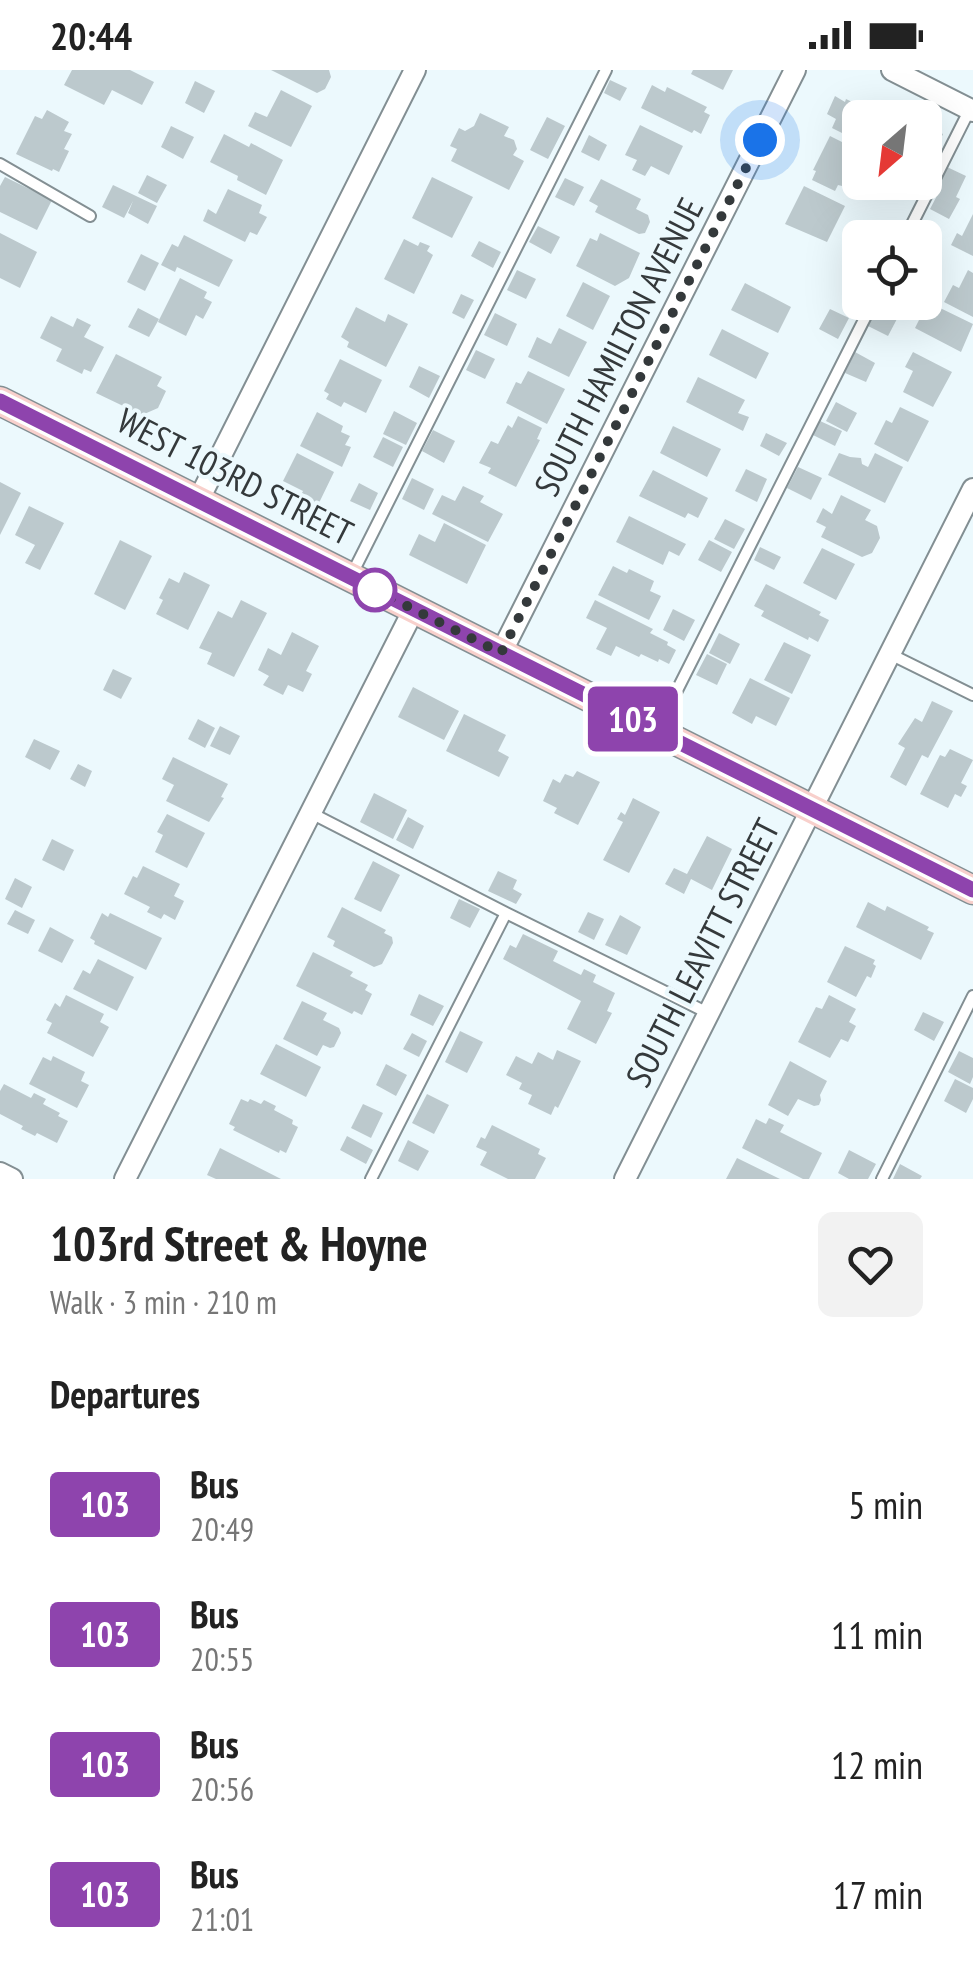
<!DOCTYPE html>
<meta charset="utf-8">
<style>
:root{--surface:#fff;--page:#f2f2f2;--text:#222;--muted:#767676}
body{margin:0;font-family:"PT Sans Narrow",sans-serif;background:var(--page);color:var(--text);height:100vh;display:flex;flex-direction:column;font-size:38px;white-space:nowrap}
*{box-sizing:border-box;margin:0}
p{font-size:32px;color:var(--muted)}
.icon{flex:none;width:55px;height:55px;fill:none;stroke:currentColor;stroke-width:2;stroke-linecap:round;stroke-linejoin:round}
.map{position:relative;height:1109px;overflow:hidden}
.drawer{display:flex;flex-direction:column;background:var(--surface);flex:1}
.drawer>*{flex:none}
.badge{padding:0 20px;border-radius:8px;font-size:35px;line-height:65px}
.needle{width:65px;rotate:208deg}
.tools{position:absolute;left:842px;top:30px;display:grid;gap:20px}
.tools a{display:grid;place-items:center;width:100px;height:100px;border-radius:15px;background:var(--surface);box-shadow:0 10px 40px #0002;font-size:50px}
.you{position:absolute;width:50px;height:50px;margin:-25px;border:8px solid #fff;border-radius:50%;background:#1a73e8;box-shadow:0 0 0 15px #1a73e833}
.map>.badge{position:absolute;translate:-50% -50%;box-shadow:0 0 0 5px #fff}
h2{padding:0 50px;font-size:38px;line-height:90px}
.round{display:grid;place-items:center;flex:none;width:105px;height:105px;border-radius:15px;background:var(--page)}
.head{display:flex;align-items:center;justify-content:space-between;height:170px;padding:0 50px}
h1{font-size:48px;font-weight:700;line-height:75px}
ul{padding:0;list-style:none}
li{display:flex;align-items:center;gap:30px;height:130px;padding:0 50px}
li div{flex:1}
li b{display:block;font-size:38px}
li em{font-style:normal}
li .badge{min-width:110px;font-weight:700;text-align:center}
.status{display:flex;justify-content:space-between;align-items:center;height:70px;padding:0 50px;background:var(--surface);direction:ltr}
.status svg{height:28px;fill:currentColor}
.map>svg:first-child{display:block}
.building{fill:#bcc9cd}
.lines{fill:none;stroke-linecap:round;stroke-linejoin:round}
.lane-casing{stroke:#838f93;stroke-width:14}
.street-casing{stroke:#838f93;stroke-width:24}
.secondary-casing{stroke:#838f93;stroke-width:31}
.lane{stroke:#fff;stroke-width:10}
.street{stroke:#fff;stroke-width:20}
.secondary{stroke:#f8d0cc;stroke-width:28}
.line-casing{stroke:#fff;stroke-width:22}
.line{stroke:#8e44ad;stroke-width:15}
.walk{stroke:#34393b;stroke-width:10;stroke-dasharray:0 18}
.stop-dot{fill:#fff;stroke:#8e44ad;stroke-width:5}
.labels{text-anchor:middle;stroke-width:8;stroke-linejoin:round;paint-order:stroke}
.street-label{font-size:35px;fill:#34393b;stroke:#ecf9fd}
</style>
<div class="status"><b>20:44</b><svg viewBox="0 0 49 12"><path d="M0 12V9h3v3zM5 12V6h3v6zM10 12V3h3v9zM15 12V0h3v12zM26 1h20v11H26zM47 4h2v5h-2z"/></svg></div>
<div class="map">
<svg width="973" height="1109" viewBox="0 0 973 1109">
<rect width="100%" height="100%" fill="#ecf9fd"/>
<!-- building -->
<path class="building" d="M72,0H130L154,12L142,35L112,20L104,35L64,15Z
M271,0H329L331,7L325,19L317,23Z
M693,0H733L723,20L691,4Z
M610,10L627,18L620,31L604,23Z
M195,11L215,21L204,43L185,33Z
M652,15L665,22L667,17L707,37L704,42L710,45L701,64L694,60L692,63L641,38Z
M281,20L312,36L291,77L248,56L255,42L267,47Z
M835,26L845,32L846,29L885,48H860V72L832,58L836,49L827,44Z
M47,40L69,52L64,61L72,64L64,79L69,81L59,102L53,99L52,101L16,84L35,46L42,49Z
M480,43L509,57L504,66L514,70L517,79L513,85L524,91L509,120L451,91L457,79L450,76L459,58L465,61L474,56Z
M547,47L565,56L548,89L530,80Z
M640,55L683,76L669,105L651,96L645,106L632,100L637,90L625,85Z
M925,55L943,64L933,86L925,82Z
M171,56L194,67L183,89L161,77Z
M224,64L249,77L251,73L283,90L266,125L237,110L238,106L210,92Z
M589,65L607,75L599,91L581,82Z
M830,66L860,81V99L853,96L842,116L838,115L835,121L812,110L816,101L813,100Z
M947,97L966,106L956,127L960,129L949,149L930,139L941,118L937,116Z
M147,105L167,115L157,133L138,123Z
M5,107L52,130L37,160L0,142V116Z
M432,107L473,127L452,168L412,148Z
M565,108L584,117L574,136L555,127Z
M601,109L641,129L636,139L648,145L650,152L645,163L639,164L595,142L598,136L589,131Z
M894,112H918L910,129L891,119Z
M113,115L157,136L148,154L128,143L133,131L124,148L102,137Z
M804,116L845,136L827,172L785,154Z
M228,119L262,135L259,143L267,147L257,165L250,162L245,172L203,151L208,139L216,144Z
M973,144V186L951,175L957,163L962,166Z
M538,156L560,167L551,184L529,172Z
M0,163L37,182L20,218L0,208Z
M600,163L640,183L629,208L615,216L576,196L590,168L597,171Z
M184,165L233,190L219,217L177,197L175,202L161,195L172,174L178,177Z
M404,169L418,176L420,172L430,176L427,181L433,185L414,224L384,209Z
M479,171L501,182L493,198L471,186Z
M141,184L159,193L145,221L127,212Z
M517,200L536,209L526,229L507,220Z
M968,200L973,203V247L944,232L953,215L959,218Z
M180,208L207,222L204,228L212,232L203,249L196,245L186,266L158,252Z
M583,212L610,226L593,260L566,246Z
M745,213L791,237L778,263L731,240Z
M461,224L474,230L464,249L452,243Z
M936,236L973,254L961,282L915,258L923,242L930,246Z
M356,237L385,252L388,244L408,254L386,297L347,277L349,272L341,267Z
M877,237L898,247L888,266L868,256Z
M138,238L159,249L149,267L128,257Z
M830,239L849,248L838,269L819,259Z
M495,243L517,254L507,276L484,265Z
M51,246L73,257L77,248L91,255L84,267L104,277L91,302L84,299L82,304L56,291L62,279L40,268Z
M559,258L587,272L569,307L528,287L537,267L551,274Z
M722,259L769,283L756,309L709,285Z
M476,280L495,289L485,309L466,300Z
M855,282L875,293L866,312L845,303Z
M913,282L952,302L933,337L903,322L913,301L905,297Z
M116,284L162,307L157,316L166,321L158,338L142,345L96,323Z
M340,289L382,310L366,343L344,332L341,337L326,329L329,324L324,321Z
M419,296L440,306L429,328L409,317Z
M528,301L565,319L547,354L506,333L516,312L521,314Z
M698,307L745,330L738,343L749,347L743,361L686,332Z
M836,332L857,343L847,362L826,351Z
M900,337L929,351L908,392L874,374L886,350L892,353Z
M394,341L417,353L406,375L383,364Z
M317,342L343,356L341,362L350,366L345,375L351,377L342,397L300,376Z
M518,346L542,358L537,369L540,370L516,417L488,403L491,398L479,393L491,371L498,374L508,355L512,358Z
M820,351L842,361L835,376L813,365Z
M673,356L721,379L707,407L660,383Z
M433,360L455,371L444,393L422,381Z
M766,363L787,373L779,386L760,376Z
M383,367L403,377L393,397L373,387Z
M297,383L334,402L318,435L300,427L303,421L283,411Z
M839,383L850,387L861,388L862,394L868,397L875,383L903,397L885,433L828,405Z
M798,397L822,408L811,430L787,418Z
M746,399L767,409L757,432L735,421Z
M653,400L708,428L698,448L688,443L685,448L639,426Z
M412,408L434,419L424,440L402,429Z
M0,412L21,423L0,465Z
M359,413L378,423L370,440L350,431Z
M463,416L484,426L480,432L503,444L488,472L432,444L442,425L455,431Z
M841,425L871,440L865,450L877,456L880,468L872,483L862,487L821,467L826,457L816,452L823,438L832,444Z
M29,436L64,453L40,500L25,493L35,475L15,465Z
M629,446L686,474L679,486L669,481L663,495L616,472Z
M725,449L745,459L734,479L714,469Z
M444,453L486,475L467,514L409,485L419,464L435,472Z
M120,470L152,486L125,540L94,524Z
M709,470L732,482L721,502L698,490Z
M760,477L781,487L774,500L754,490Z
M822,478L855,494L836,530L803,513Z
M613,496L627,503L629,499L654,511L650,521L661,526L649,550L598,525Z
M184,502L210,515L188,560L156,544L163,530L159,528L169,508L179,513Z
M766,514L821,542L819,545L829,550L818,572L809,567L808,570L761,546L764,541L754,536Z
M241,530L267,543L234,607L207,594L212,583L199,578L218,541L232,548Z
M595,530L653,559L650,563L668,572L667,575L676,580L669,594L659,589L658,592L641,584L639,587L616,576L611,586L596,579L607,558L586,548Z
M673,539L695,550L684,571L663,560Z
M292,562L319,576L306,601L312,604L303,622L288,615L283,625L263,615L269,606L258,600L268,578L281,585Z
M719,563L740,574L730,594L709,583Z
M784,572L811,585L792,624L764,610Z
M707,584L727,594L717,615L696,605Z
M113,599L132,608L121,629L103,620Z
M750,608L790,628L776,656L756,646L752,654L732,643Z
M413,617L459,641L444,670L398,647Z
M932,631L953,641L928,688L922,685L906,716L890,707L905,678L898,674L915,648L922,652Z
M464,644L506,665L498,681L509,687L499,707L446,681Z
M198,649L215,658L205,678L188,669Z
M220,656L240,666L230,685L210,676Z
M34,669L60,681L50,700L25,687Z
M950,679L973,690L961,713L967,716L961,727L955,724L948,738L920,724L940,685L945,687Z
M173,687L228,714L221,727L224,728L209,752L166,731L174,715L162,709Z
M78,694L92,701L85,717L70,709Z
M577,701L600,712L578,755L554,743L557,738L543,731L553,709L560,713L565,704L573,707Z
M374,723L407,740L393,769L360,752Z
M633,728L660,742L629,803L603,790L623,752L617,749L621,742L625,745Z
M167,744L205,763L187,798L155,782L163,765L157,762Z
M408,747L424,756L413,779L396,770Z
M707,766L732,779L712,820L691,809L684,824L665,814L674,798L687,804Z
M52,769L74,780L64,801L42,790Z
M373,791L400,805L381,842L354,829Z
M143,796L180,814L174,826L184,831L175,850L164,844L161,849L147,842L150,837L124,824L133,806L137,808Z
M498,801L517,810L513,819L522,824L516,834L488,821Z
M15,808L32,817L22,838L5,829Z
M459,829L480,839L470,858L450,848Z
M868,832L885,841L887,836L929,857L927,860L934,863L921,890L856,857Z
M342,837L386,860L384,863L392,867L393,873L382,894L374,897L333,876L335,871L327,867Z
M15,840L35,850L28,864L7,854Z
M588,842L604,849L594,870L578,862Z
M102,843L108,847L110,843L162,868L146,900L94,874L95,871L90,868Z
M620,845L641,857L627,885L605,875Z
M50,857L74,870L62,893L38,881Z
M523,864L558,881L553,891L581,905L584,899L596,905L593,912L615,923L607,941L612,943L596,974L567,959L581,931L503,889L510,875L516,878Z
M845,876L875,890L873,894L876,896L871,908L867,906L856,927L827,912Z
M313,882L353,902L350,906L368,915L365,920L372,924L362,945L354,941L352,944L296,916Z
M98,889L134,907L117,941L73,919L83,900L90,904Z
M419,924L444,936L433,956L410,945Z
M66,925L104,944L100,952L109,957L93,987L47,963L52,953L46,950L55,933L60,937Z
M829,925L856,939L849,952L856,956L848,972L841,969L830,988L798,972L816,937L822,939Z
M302,931L327,943L323,950L339,958L341,963L334,977L330,978L323,975L317,986L283,969Z
M923,942L944,952L934,971L914,960Z
M460,961L483,972L467,1003L445,992Z
M412,963L427,971L419,987L403,979Z
M276,974L321,997L306,1027L260,1004Z
M557,980L581,991L558,1038L555,1036L551,1045L528,1034L532,1025L519,1019L522,1013L506,1005L516,986L532,994L538,982L553,990Z
M959,981L973,988V1007L970,1014L948,1002Z
M53,986L85,1002L81,1011L89,1015L77,1038L29,1014L43,987L51,991Z
M790,991L827,1011L820,1025L821,1030L819,1035L814,1036L798,1029L788,1046L768,1035Z
M386,994L407,1005L396,1026L376,1015Z
M955,1009L973,1018V1029L966,1043L944,1031Z
M4,1014L31,1028L34,1023L46,1029L43,1034L60,1043L58,1046L68,1051L57,1073L37,1063L35,1066L21,1059L23,1056L0,1044V1021Z
M427,1024L449,1035L434,1064L412,1053Z
M241,1029L248,1032L250,1029L261,1034L264,1030L276,1036L274,1040L293,1050L292,1054L298,1057L286,1083L280,1080L279,1083L233,1060L235,1057L229,1054Z
M363,1034L383,1043L371,1068L351,1058Z
M769,1048L784,1055L780,1062L822,1083L809,1109H803L742,1078L756,1049L766,1054Z
M492,1055L540,1079L538,1084L546,1088L535,1109H508L480,1095L487,1082L476,1077L481,1067L485,1069Z
M347,1066L373,1080L366,1094L340,1080Z
M408,1070L429,1081L418,1101L398,1091Z
M220,1078L281,1109H216L207,1105Z
M849,1080L876,1094L868,1109H849L838,1103Z
M737,1088L780,1109H726Z
M900,1094L922,1106L920,1109H893Z"/>
<g class="lines">
<defs>
<path id="lane" d="M0,94L90,146
M905,168L970,39
M351,506L606,0
M890,584L973,625
M657,660L873,232
M311,743L506,843L708,943
M371,1109L506,843
M882,1109L973,926"/>
<path id="street" d="M892,0L973,41
M198,431L415,0
M501,583L795,0
M0,1103L12,1109
M125,1109L414,539
M625,1109L973,419"/>
<path id="secondary" d="M0,331L973,820"/>
</defs>
<!-- lane casing -->
<use href="#lane" class="lane-casing"/>
<!-- street casing -->
<use href="#street" class="street-casing"/>
<!-- secondary casing -->
<use href="#secondary" class="secondary-casing"/>
<!-- lane -->
<use href="#lane" class="lane"/>
<!-- street -->
<use href="#street" class="street"/>
<!-- secondary -->
<use href="#secondary" class="secondary"/>
</g>
<g class="lines">
<defs>
<path id="line" d="M0,331L973,820"/>
</defs>
<!-- line casing -->
<use href="#line" class="line-casing"/>
<!-- line -->
<use href="#line" class="line"/>
<!-- walk -->
<path class="walk" d="M375,520L501,583L760,70"/>
</g>
<!-- markers -->
<circle class="stop-dot" cx="375" cy="520" r="20"/>
<g class="labels">
<!-- street labels -->
<g class="street-label">
<text transform="translate(619 277) rotate(-63)" y="12">SOUTH HAMILTON AVENUE</text>
<text transform="translate(235 407) rotate(27)" y="12">WEST 103RD STREET</text>
<text transform="translate(703 883) rotate(-63)" y="12">SOUTH LEAVITT STREET</text>
</g>
</g>
</svg>
<div class="tools">
<a><svg class="needle" viewBox="-14 -14 28 28"><path d="M0-13l5 13h-10z" fill="#e53935"/><path d="M0 13l5-13h-10z" fill="#767676"/></svg></a>
<a><svg class="icon" aria-label="locate" viewBox="0 0 24 24"><circle cx="12" cy="12" r="6"/><path d="M12 2v4M12 18v4M2 12h4M18 12h4"/></svg></a>
</div>
<div class="you" style="left:760px;top:70px"></div>
<b class="badge" style="left:633px;top:649px;background:#8e44ad;color:#fff">103</b>
</div>
<section class="drawer">
<div class="head"><div><h1>103rd Street &amp; Hoyne</h1><p>Walk · 3 min · 210 m</p></div><a class="round"><svg class="icon" aria-label="heart" viewBox="0 0 24 24"><path d="M12 20l-8-8c-3-5 5-10 8-4 3-6 11-1 8 4z"/></svg></a></div>
<h2>Departures</h2>
<ul>
<li><span class="badge" style="background:#8e44ad;color:#fff">103</span><div><b>Bus</b><p>20:49</p></div><em>5 min</em></li>
<li><span class="badge" style="background:#8e44ad;color:#fff">103</span><div><b>Bus</b><p>20:55</p></div><em>11 min</em></li>
<li><span class="badge" style="background:#8e44ad;color:#fff">103</span><div><b>Bus</b><p>20:56</p></div><em>12 min</em></li>
<li><span class="badge" style="background:#8e44ad;color:#fff">103</span><div><b>Bus</b><p>21:01</p></div><em>17 min</em></li>
</ul>
</section>
